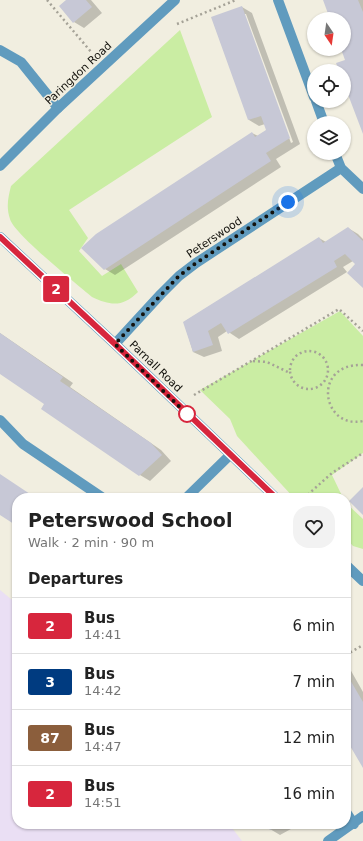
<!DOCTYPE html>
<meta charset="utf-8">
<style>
:root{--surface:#fff;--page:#f2f2f2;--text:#222;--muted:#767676;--line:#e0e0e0}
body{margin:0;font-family:"DejaVu Sans",sans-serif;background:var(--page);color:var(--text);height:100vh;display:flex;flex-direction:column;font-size:15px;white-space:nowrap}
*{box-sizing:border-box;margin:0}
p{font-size:13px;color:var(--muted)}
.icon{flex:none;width:22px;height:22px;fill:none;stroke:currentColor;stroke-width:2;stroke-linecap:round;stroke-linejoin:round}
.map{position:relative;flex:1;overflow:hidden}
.drawer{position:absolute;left:12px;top:493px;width:339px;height:336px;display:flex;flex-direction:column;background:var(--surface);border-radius:16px;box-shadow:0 1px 3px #0004}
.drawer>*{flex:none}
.badge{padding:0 8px;border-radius:3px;font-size:14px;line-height:26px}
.needle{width:26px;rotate:167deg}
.tools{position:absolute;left:307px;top:12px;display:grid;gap:8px}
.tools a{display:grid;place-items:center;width:44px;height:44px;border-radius:50%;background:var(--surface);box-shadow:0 1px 3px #0004;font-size:20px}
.you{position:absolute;width:20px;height:20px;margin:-10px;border:3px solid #fff;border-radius:50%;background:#1a73e8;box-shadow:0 0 0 6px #1a73e833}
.map>.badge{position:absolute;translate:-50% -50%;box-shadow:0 0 0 2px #fff}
h2{padding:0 16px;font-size:15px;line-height:36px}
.round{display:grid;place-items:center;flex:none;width:42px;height:42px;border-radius:16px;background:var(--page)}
.overview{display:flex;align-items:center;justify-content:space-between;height:68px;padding:0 16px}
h1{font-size:19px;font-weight:800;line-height:30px}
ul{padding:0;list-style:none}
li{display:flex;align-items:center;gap:12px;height:56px;padding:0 16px;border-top:1px solid var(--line)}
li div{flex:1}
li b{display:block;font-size:15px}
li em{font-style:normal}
li .badge{min-width:44px;font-weight:700;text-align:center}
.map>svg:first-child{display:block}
.education{fill:#eadff4}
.green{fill:#caeda3}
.shadow{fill:#0003;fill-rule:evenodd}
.building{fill:#c7c8d6}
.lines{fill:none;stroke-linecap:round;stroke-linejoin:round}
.path{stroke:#a5a297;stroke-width:2.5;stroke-dasharray:2 3;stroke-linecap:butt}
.service{stroke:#609bbe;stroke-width:10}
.minor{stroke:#609bbe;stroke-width:10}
.line-casing{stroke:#fff;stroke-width:9}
.line{stroke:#d7263d;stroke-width:6}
.walk{stroke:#13120d;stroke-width:4;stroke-dasharray:0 7.2}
.stop-dot{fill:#fff;stroke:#d7263d;stroke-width:2}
.labels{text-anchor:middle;stroke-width:3;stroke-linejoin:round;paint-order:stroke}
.street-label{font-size:11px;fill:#13120d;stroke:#f1eee0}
</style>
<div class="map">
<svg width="363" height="841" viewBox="0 0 363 841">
<rect width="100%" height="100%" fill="#f1eee0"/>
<!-- education -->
<path class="education" d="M0,590L17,604V824H229L242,841H0Z"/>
<!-- green -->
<path class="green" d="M180,30L212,117L69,210L88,238L79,251L102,276L121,264L138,292C123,307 111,306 92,297C77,284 14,234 10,219C6,207 8,198 11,186Z
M340,311L363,336V453L332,475L343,498H294L237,436L230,419L200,390Z
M346,503L363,519V549L353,546L346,538Z"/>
<!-- shadow -->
<path class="shadow" d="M67,0H91L102,13L84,28L74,22L60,6Z
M324,0H363V131L344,81V71H340L347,60L342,49H344V19H331Z
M242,7L252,13L300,144L276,159L281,167L115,275L105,269L252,133L258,136L267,130L265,124L259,126L249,120L212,18ZM244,14H246L293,142L291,143Z
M348,228L358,234L363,239V287L357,264L353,261L343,267L347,272L239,339L227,331L218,337L222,351L204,357L193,352L184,322L319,238L326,242Z
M0,333L73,383L70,387L161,450L171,461L150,481L140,475L46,404L0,373Z
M346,667L350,669L363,692V766L346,737Z
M267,824H300L280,835L270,829Z"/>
<!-- building -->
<path class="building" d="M66,0H86L92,7L73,23L59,6Z
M323,0H358L363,12V134L344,84V71H339L336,63L345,60L341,49H344V19H330Z
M242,6L290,138L266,153L271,161L104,270L81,248L96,234L252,132L255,137L266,130L261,116L248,120L211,17Z
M348,227L363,241V288L347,273L355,264L345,254L334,261L337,267L228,334L221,323L208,331L213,345L193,352L183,322L319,237L323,243Z
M0,333L63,377L60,381L151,443L162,455L139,476L41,409L44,404L0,374Z
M0,474L36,498H17V526L0,515Z
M363,487V515L349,501Z
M346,673L363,702V768L346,739Z
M266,824H280L270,830Z"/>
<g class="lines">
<!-- path -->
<path class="path" d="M47,0L92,53
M177,24L236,0
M290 370a19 19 0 1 1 38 0a19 19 0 1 1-38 0Z
M253,361L267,362L290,373
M363,365C311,363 322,430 363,421
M194,395L339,309L363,331
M304,498L332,473L363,453
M346,655L363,645"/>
<!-- service -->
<path class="service" d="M0,50L21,62L58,108"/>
<!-- minor -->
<path class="minor" d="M278,0L314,97
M316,101L324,123
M335,153L341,168L363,189
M0,166L58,108L175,0
M0,237L115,344L276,498
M115,344L161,294L179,276L196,263L341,168
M0,420L23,444L103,498
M186,498L230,455
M346,565L363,581
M346,812L354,824
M328,841L363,816"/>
</g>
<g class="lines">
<defs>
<path id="line" d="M0,237L115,344L276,498"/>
</defs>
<!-- line casing -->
<use href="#line" class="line-casing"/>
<!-- line -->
<use href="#line" class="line"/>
<!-- walk -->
<path class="walk" d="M187,414L188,415L115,344L179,276L196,263L288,202"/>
</g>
<!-- markers -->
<circle class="stop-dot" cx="187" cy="414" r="8"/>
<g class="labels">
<!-- street labels -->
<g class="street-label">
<text transform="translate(78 73) rotate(-43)" y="4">Paringdon Road</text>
<text transform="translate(214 237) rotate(-34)" y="4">Peterswood</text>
<text transform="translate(156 366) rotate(44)" y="4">Parnall Road</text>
</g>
</g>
</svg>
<div class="tools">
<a><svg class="needle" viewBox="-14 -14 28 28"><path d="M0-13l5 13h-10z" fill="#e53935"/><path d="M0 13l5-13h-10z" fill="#767676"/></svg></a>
<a><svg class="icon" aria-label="locate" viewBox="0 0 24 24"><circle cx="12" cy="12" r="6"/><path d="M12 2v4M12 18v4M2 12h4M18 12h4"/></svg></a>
<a><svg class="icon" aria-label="layers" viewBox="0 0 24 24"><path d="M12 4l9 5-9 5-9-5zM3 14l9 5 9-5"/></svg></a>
</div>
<div class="you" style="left:288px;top:202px"></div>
<b class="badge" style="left:56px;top:289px;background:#d7263d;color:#fff">2</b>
<section class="drawer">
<div class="overview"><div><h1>Peterswood School</h1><p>Walk · 2 min · 90 m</p></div><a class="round"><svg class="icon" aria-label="heart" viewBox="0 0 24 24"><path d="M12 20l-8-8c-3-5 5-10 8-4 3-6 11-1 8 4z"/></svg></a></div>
<h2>Departures</h2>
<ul>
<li><span class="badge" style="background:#d7263d;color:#fff">2</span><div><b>Bus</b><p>14:41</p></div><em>6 min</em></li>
<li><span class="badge" style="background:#003b80;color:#fff">3</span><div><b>Bus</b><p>14:42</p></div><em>7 min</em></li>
<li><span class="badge" style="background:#8b5e3c;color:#fff">87</span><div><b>Bus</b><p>14:47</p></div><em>12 min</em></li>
<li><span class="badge" style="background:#d7263d;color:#fff">2</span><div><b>Bus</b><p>14:51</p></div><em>16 min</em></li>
</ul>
</section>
</div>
